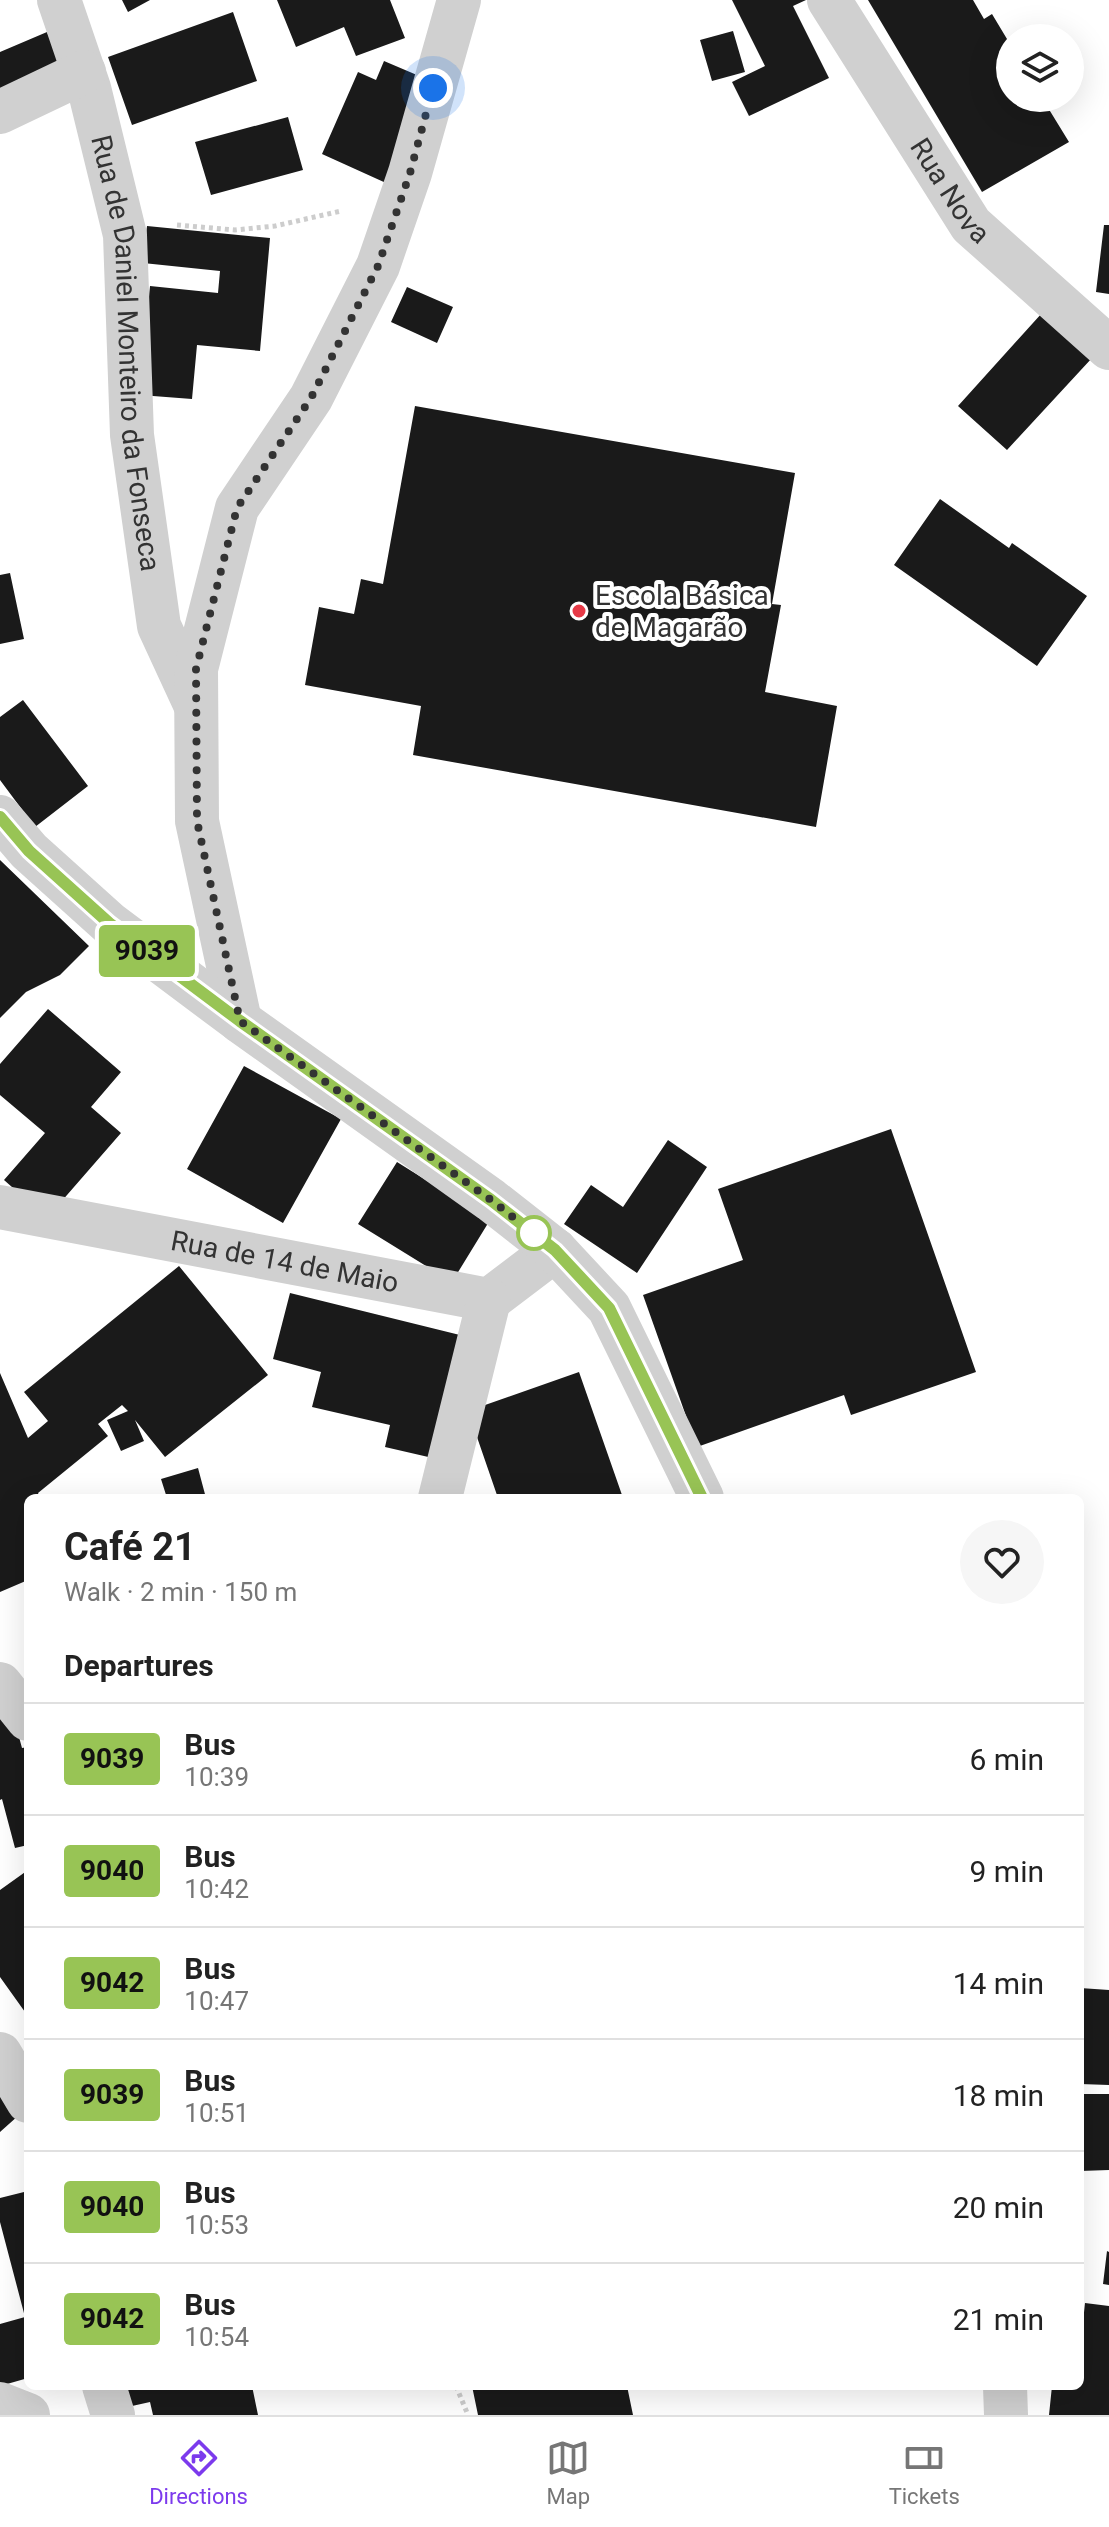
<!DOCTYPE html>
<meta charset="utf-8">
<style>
:root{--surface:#fff;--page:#f6f6f6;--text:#222;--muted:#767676;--line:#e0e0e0;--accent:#7c3aed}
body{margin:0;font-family:Roboto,sans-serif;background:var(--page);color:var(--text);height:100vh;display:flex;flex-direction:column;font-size:30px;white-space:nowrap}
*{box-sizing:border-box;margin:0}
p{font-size:26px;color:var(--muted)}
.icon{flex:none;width:44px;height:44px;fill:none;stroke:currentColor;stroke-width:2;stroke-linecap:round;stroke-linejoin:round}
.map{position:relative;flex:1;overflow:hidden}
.sheet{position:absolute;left:24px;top:1494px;width:1060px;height:896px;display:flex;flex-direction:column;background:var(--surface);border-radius:12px;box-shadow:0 8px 32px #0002}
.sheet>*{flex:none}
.badge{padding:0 16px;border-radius:6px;font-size:28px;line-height:52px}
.buttons{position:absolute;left:996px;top:24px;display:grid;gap:16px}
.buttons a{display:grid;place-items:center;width:88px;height:88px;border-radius:50%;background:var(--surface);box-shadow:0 8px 32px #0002;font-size:40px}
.you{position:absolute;width:40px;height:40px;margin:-20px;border:6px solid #fff;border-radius:50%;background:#1a73e8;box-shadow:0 0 0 12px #1a73e833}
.map>.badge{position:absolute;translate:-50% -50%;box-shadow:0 0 0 4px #fff}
h2{padding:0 40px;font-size:30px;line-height:72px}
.round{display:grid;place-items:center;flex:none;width:84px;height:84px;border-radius:42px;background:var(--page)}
.summary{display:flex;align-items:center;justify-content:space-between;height:136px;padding:0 40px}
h1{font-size:38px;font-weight:700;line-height:60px}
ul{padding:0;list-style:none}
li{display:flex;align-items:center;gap:24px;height:112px;padding:0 40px;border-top:2px solid var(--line)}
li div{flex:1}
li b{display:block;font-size:30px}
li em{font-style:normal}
li .badge{min-width:88px;font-weight:700;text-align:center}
.tabs{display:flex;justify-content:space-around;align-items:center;height:112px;border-top:2px solid var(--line);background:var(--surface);font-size:22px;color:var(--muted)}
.tabs a{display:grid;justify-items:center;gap:4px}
.tabs .on{color:var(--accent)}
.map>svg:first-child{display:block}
.building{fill:#1a1a1a}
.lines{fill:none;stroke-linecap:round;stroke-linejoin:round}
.path{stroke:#cdcdcd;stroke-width:5;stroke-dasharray:4 4;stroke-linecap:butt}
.minor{stroke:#d0d0d0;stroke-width:44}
.tertiary{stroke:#d0d0d0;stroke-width:44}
.line-casing{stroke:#fff;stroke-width:18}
.line{stroke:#98c455;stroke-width:12}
.walk{stroke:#333;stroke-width:8;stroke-dasharray:0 14.4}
.poi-dot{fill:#e63946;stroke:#fff;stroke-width:3}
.stop-dot{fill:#fff;stroke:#98c455;stroke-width:4}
.labels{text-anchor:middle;stroke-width:8;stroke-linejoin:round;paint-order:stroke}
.street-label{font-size:28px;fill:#333;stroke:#fff}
.poi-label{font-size:28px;fill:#333;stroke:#fff;text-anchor:start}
</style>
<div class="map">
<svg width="1109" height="2415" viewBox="0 0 1109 2415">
<rect width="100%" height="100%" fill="#fff"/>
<!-- building -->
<path class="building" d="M122,0H150L128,12Z
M277,0H390L405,38L356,56L344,27L296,47Z
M732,0H806L793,6L829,78L749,116L732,82L765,66Z
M868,0H973L984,19L992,14L1010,44V98H1042L1069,142L982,192Z
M233,12L257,81L132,125L108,57Z
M733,31L745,72L712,81L700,40Z
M47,32L67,77L0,106V52Z
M384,61L431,81L386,183L322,154L358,72L376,80Z
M288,117L303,170L211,195L195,142Z
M1104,225H1109V294L1096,292Z
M147,226L270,238L260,351L197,345L192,399L140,395L150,286L218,293L220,271L143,263Z
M407,287L453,307L437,343L391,322Z
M1042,313L1092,358L1007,450L958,406Z
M415,406L795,473L772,604L781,605L765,692L837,706L816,827L413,755L421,706L305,685L319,607L354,614L361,579L383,584Z
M940,499L1009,548L1012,543L1087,596L1037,666L894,565Z
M10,573L24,639L0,644V575Z
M23,700L88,786L35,827L0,780V717Z
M0,860L89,946L60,975L26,992L0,1018Z
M48,1009L121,1072L91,1107L121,1133L47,1218L4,1180L45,1133L0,1095V1064Z
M244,1066L341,1119L283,1223L187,1169Z
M891,1129L976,1372L851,1415L844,1395L697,1447L643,1295L743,1260L718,1189Z
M668,1140L707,1167L637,1273L564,1224L591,1185L623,1207Z
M397,1162L490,1220L452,1282L358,1224Z
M179,1266L268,1375L165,1457L135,1420L144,1441L121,1451L107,1420L128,1411L122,1405L98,1424L108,1436L38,1493L40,1498H28V1580L0,1592V1373L28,1438L48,1421L24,1392Z
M290,1293L468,1337L437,1459L385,1447L390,1425L312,1407L321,1372L273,1359Z
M579,1372L622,1495L613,1498H498L468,1411Z
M198,1468L206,1498H167L161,1479Z
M0,1667L22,1748L28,1747V1845L15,1848L2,1799L0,1800Z
M28,1870V2019H27L25,2012L0,1977V1890Z
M1080,1988L1109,1990V2085L1080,2084Z
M0,2075L28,2107L0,2132Z
M1080,2094H1109V2170L1080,2171Z
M28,2191V2378L0,2386V2324L25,2317L0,2222V2198Z
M1107,2251L1109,2252V2285L1103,2284Z
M1085,2303L1109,2306V2415H1049L1052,2386H1080V2350Z
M118,2386H252L258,2415H153L150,2402L123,2408Z
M472,2386H627L633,2415H478Z"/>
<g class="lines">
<!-- path -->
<path class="path" d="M177,225L235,230L275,226L341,211
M456,2386L468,2415"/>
<!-- minor -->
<g class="minor">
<path id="s1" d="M59,0L89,88L125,235L132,435L159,626L195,704"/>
<path id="s2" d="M829,0L971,225L1109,348"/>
<path d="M0,112L84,72"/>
<path d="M240,1021L197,821L196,669L237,508L311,398L378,266L410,173L459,0"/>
<path id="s3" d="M0,1207L489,1300L555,1250"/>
<path d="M440,1498L489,1300"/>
<path d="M0,1684L28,1719"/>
<path d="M0,2054L28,2101"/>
<path d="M104,2386L113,2415"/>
<path d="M0,2404L28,2415"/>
</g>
<!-- tertiary -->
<path class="tertiary" d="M0,817L29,851L109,923L240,1021L491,1200L555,1250L609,1308L702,1498
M1005,2386L1006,2415"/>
</g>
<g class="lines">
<defs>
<path id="line" d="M0,817L29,851L109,923L240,1021L491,1200L555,1250L609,1308L702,1498"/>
</defs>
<!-- line casing -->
<use href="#line" class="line-casing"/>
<!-- line -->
<use href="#line" class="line"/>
<!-- walk -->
<path class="walk" d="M433,88L410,173L378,266L311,398L237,508L196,669L197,821L240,1021L491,1200L540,1238L534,1233"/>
</g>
<!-- markers -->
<circle class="poi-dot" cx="579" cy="611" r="8"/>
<circle class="stop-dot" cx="534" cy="1233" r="16"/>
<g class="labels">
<!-- street labels -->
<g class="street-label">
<text dy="10" stroke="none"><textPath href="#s2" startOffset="226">Rua Nova</textPath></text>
<text dy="10" stroke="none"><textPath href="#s1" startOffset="362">Rua de Daniel Monteiro da Fonseca</textPath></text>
<text dy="10" stroke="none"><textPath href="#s3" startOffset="290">Rua de 14 de Maio</textPath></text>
</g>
<!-- poi labels -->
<g class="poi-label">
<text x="595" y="605">Escola Básica<tspan x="595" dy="32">de Magarão</tspan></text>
</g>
</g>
</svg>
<div class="buttons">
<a><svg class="icon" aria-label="layers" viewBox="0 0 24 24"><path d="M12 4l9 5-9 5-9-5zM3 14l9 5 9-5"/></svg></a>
</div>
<div class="you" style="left:433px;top:88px"></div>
<b class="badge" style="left:147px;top:951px;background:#98c455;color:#111">9039</b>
<section class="sheet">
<div class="summary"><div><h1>Café 21</h1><p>Walk · 2 min · 150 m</p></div><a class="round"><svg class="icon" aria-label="heart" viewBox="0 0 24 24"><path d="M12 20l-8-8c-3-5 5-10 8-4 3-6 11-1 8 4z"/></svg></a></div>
<h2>Departures</h2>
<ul>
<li><span class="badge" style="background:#98c455;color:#111">9039</span><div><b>Bus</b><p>10:39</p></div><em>6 min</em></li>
<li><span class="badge" style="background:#98c455;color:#111">9040</span><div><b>Bus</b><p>10:42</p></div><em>9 min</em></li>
<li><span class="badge" style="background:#98c455;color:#111">9042</span><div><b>Bus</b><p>10:47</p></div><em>14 min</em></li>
<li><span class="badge" style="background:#98c455;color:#111">9039</span><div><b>Bus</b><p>10:51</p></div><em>18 min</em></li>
<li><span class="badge" style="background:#98c455;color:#111">9040</span><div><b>Bus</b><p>10:53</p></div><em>20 min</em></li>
<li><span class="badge" style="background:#98c455;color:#111">9042</span><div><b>Bus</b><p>10:54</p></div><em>21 min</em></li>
</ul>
</section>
</div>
<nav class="tabs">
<a class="on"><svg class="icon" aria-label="directions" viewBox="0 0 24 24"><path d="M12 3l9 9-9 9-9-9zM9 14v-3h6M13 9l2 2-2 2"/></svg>Directions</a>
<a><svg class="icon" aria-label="map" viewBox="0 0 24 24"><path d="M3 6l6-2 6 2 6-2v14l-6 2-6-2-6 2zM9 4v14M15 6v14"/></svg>Map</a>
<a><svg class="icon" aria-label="tickets" viewBox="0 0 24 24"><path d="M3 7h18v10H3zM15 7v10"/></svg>Tickets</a>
</nav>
